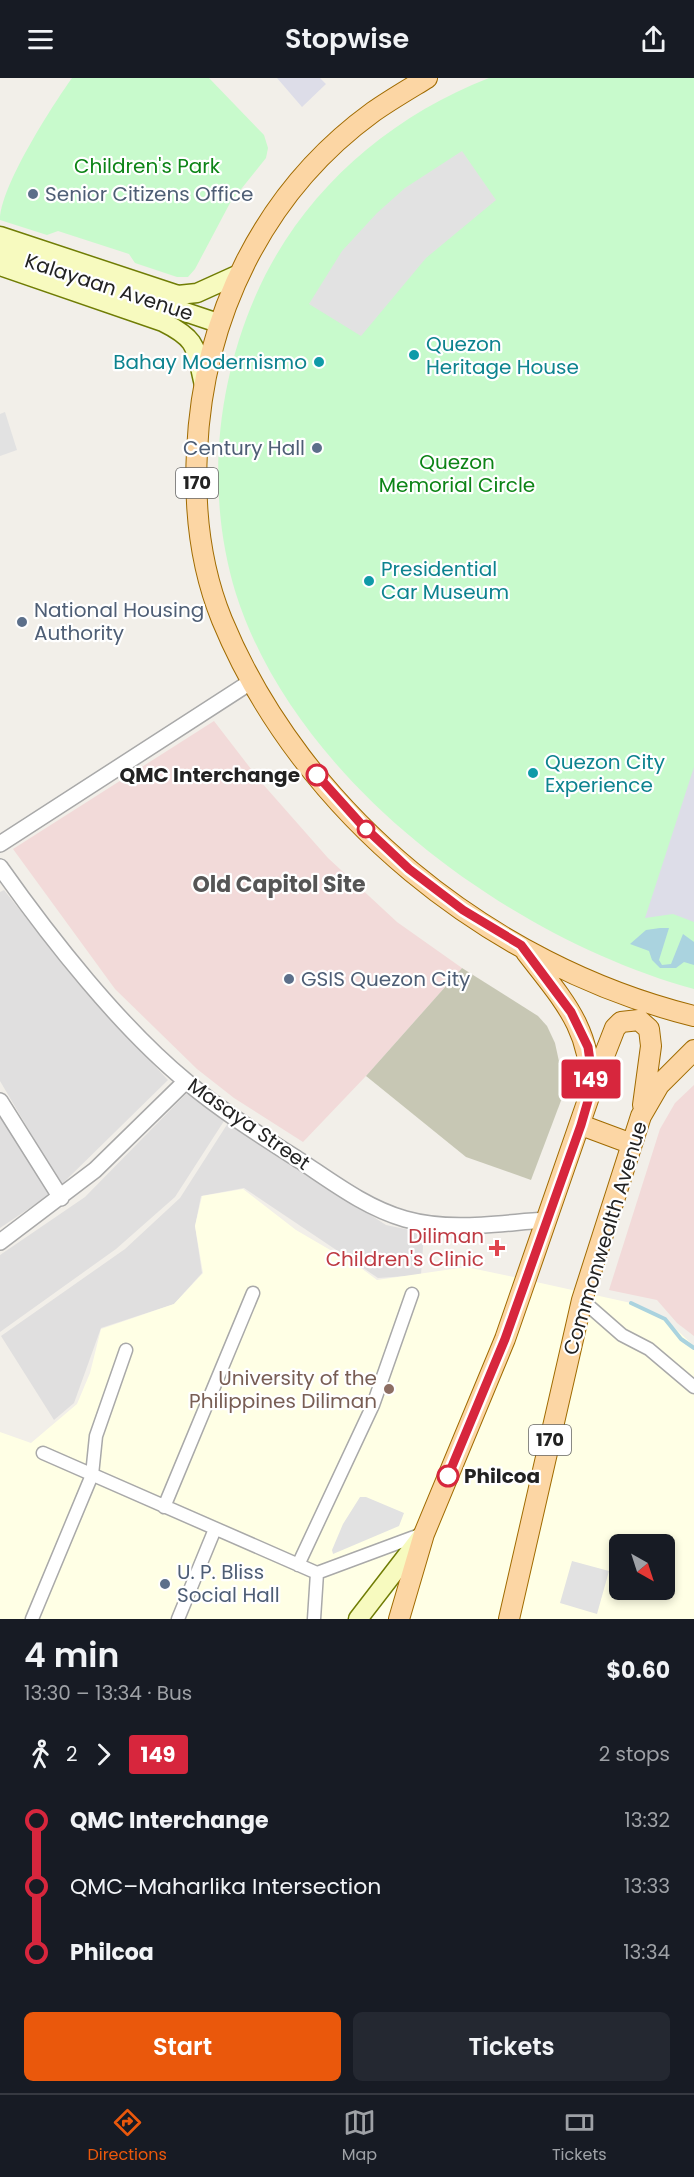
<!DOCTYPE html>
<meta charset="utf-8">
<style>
:root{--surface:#171b24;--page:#242831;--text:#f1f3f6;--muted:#9ea1a6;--line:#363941;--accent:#ea580c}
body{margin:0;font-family:Poppins,sans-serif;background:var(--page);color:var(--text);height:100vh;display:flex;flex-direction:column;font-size:22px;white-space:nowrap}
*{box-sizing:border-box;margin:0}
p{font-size:20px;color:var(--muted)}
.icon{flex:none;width:33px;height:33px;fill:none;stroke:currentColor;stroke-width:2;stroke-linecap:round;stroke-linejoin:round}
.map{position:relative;height:1541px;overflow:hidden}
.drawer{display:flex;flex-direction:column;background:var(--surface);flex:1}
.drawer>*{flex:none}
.badge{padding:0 12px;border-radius:4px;font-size:21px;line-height:39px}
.needle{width:39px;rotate:141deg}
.tools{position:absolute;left:609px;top:1456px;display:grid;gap:12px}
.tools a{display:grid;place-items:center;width:66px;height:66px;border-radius:9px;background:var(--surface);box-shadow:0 3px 9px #0003;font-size:30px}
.map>.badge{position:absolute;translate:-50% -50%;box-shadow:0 0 0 3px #fff}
.legs{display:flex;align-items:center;gap:9px;height:66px;padding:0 24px;font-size:20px}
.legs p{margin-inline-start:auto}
.headline{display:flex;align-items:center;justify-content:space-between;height:102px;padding:0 24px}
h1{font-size:33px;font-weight:600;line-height:45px}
.action{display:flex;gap:12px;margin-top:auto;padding:12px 24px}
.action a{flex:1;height:69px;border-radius:9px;background:var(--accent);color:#fff;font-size:24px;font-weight:600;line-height:69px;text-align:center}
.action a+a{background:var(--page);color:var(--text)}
ul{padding:0 24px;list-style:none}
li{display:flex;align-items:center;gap:21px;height:66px;font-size:22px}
li i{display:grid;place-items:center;width:9px;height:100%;margin:0 8px;background:currentColor}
li i::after{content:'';width:15px;height:15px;margin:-8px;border:4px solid;border-radius:50%;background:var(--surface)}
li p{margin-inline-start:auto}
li:first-child i{background:linear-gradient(#0000 50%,currentColor 0)}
li:last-child i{background:linear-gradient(currentColor 50%,#0000 0)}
header{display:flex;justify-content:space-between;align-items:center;height:78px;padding:0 24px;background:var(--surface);font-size:27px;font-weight:600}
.tab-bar{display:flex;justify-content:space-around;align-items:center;height:84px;border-top:2px solid var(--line);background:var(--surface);font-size:16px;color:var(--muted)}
.tab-bar a{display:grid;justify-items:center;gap:3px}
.tab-bar .selected{color:var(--accent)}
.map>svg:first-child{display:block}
.residential{fill:#e0dfdf}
.commercial{fill:#f2dad9}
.education{fill:#ffffe5;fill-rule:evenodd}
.construction{fill:#c7c7b4}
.park{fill:#c8facc}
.parking{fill:#e2e2e2}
.plaza{fill:#dddde8}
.water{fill:#aad3df}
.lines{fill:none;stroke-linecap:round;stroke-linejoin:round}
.stream{stroke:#aad3df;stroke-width:4}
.minor-casing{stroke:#a9a9a9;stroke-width:15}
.tertiary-casing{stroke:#a9a9a9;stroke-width:18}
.secondary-casing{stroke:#707d05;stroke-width:21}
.primary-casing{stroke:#a06b00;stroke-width:22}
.minor{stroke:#fff;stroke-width:12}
.tertiary{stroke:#fff;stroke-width:15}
.secondary{stroke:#f7fabf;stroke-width:18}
.primary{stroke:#fcd6a4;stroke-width:20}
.line-1-casing{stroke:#fff;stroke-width:14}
.line-1{stroke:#d7263d;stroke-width:9}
.service-dot{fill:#5c6f8a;stroke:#fff;stroke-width:2}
.culture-dot{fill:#0f9aa8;stroke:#fff;stroke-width:2}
.stop-1-dot{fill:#fff;stroke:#d7263d;stroke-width:3}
.health-dot{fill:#e0444e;stroke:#fff;stroke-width:2}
.education-dot{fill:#8d6e63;stroke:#fff;stroke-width:2}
.labels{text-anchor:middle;stroke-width:4.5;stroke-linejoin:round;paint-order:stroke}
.shield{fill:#fff;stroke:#646464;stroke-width:1.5}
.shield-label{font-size:18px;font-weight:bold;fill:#222}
.park-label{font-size:20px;fill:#0c8416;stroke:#fff}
.service-label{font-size:20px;fill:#4e5e75;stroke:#fff;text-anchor:start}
.street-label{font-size:20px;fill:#222;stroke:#fff}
.culture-label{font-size:20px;fill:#0d838f;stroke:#fff;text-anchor:start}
.stop-label{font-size:20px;font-weight:bold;fill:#222;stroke:#fff;text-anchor:end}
.health-label{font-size:20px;fill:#be3a42;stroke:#fff;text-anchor:end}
.education-label{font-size:20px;fill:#785e54;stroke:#fff;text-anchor:end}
.quarter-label{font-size:22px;font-weight:bold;fill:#555;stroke:#fff}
</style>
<header><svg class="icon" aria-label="menu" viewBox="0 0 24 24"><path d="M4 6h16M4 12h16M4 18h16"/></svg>Stopwise<svg class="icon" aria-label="share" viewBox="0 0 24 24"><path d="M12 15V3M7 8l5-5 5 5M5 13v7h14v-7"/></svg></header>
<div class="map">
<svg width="694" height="1541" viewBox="0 0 694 1541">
<rect width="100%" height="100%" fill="#f2efe9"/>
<!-- residential -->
<path class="residential" d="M4,812L80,908L168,1002L61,1107L0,1003V814Z
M187,1015L224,1043L175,1119L116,1171L0,1254V1177L85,1119Z
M0,1038L49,1117L0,1150Z
M228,1045L386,1147L424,1155L421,1197L378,1200L244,1110L201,1118L195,1148L202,1195L174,1226L101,1250L74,1325L54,1342L1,1258L125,1171L180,1120Z"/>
<!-- commercial -->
<path class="commercial" d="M214,643L261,704L328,780L397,844L462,890L366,998L303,1064L234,1020L197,991L115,911L13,771Z
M694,1007V1258L677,1245L657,1222L609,1212L660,1051L675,1025Z"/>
<!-- education -->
<path class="education" d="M243,1111L296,1152L361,1190L377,1202L466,1189L509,1198L631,1225L665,1241L694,1268V1541H0V1354L31,1365L77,1326L90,1295L101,1251L174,1226L203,1195L195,1148L202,1118ZM620,1467H664V1512H620Z"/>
<!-- construction -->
<path class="construction" d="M462,890L538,938L547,948L555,965L563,1002L562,1020L531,1102L466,1079L366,998Z"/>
<!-- park -->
<path class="park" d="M72,0H209L264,57L268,70L266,80L230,125L195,191L188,199H177L135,185L129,176L58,153L47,157L0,142C0,109 52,28 72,0Z
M489,0H694V911C509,860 296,704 236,516C206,418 215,312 255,219C299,117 386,40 489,0Z"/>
<!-- parking -->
<path class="parking" d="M462,73L496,122L426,180L361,258L309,226L342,173L377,135L405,110Z
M5,334L17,372L0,378V336Z
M360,1419H366L404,1435L399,1448L333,1476L332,1472L343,1446Z
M572,1483L609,1493L597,1536L560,1525Z"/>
<!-- plaza -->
<path class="plaza" d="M277,0H320L326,6L302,29Z
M694,689V844L673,836L645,840Z"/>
<!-- water -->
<path class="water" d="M660,850H669L659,882L662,887L671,886L683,856L694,864V887L684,884L676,890H660L652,882L649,873L630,866L646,852Z"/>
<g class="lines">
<!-- stream -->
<path class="stream" d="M631,1225L665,1241L681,1261L694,1270"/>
<defs>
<path id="minor" d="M582,1222L622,1257L649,1271L694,1309
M43,1375L317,1495L422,1456
M164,1429L253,1215
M298,1487L373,1327L412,1216
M32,1541L92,1397L96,1358L126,1272
M178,1541L215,1451
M314,1541L317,1495"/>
<path id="tertiary" d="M0,766L252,603
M0,789C50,860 120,949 187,1004C223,1034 263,1059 302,1084C335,1106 367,1130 405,1141C451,1154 499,1145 545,1142
M0,1023L61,1120
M0,1164L95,1092L186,1003"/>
<path id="secondary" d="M0,158L178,217L197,215L239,196
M0,172L218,245
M0,188L163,244C199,262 195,270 204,307
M358,1541L422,1458"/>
<path id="primary" d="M427,0C409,11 390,22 373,34C263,114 203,239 197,373C194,430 200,488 222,542C302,736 491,888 694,938
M595,1001L615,950L621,944L639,942L649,951L651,968L643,1027
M581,1047L632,1066
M399,1541L424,1456L505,1261L590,1016C593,952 563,922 526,874
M509,1541L582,1222L632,1066L641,1038L659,1007L694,972"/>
</defs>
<!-- minor casing -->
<use href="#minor" class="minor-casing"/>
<!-- tertiary casing -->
<use href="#tertiary" class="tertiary-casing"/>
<!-- secondary casing -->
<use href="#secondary" class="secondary-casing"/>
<!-- primary casing -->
<use href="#primary" class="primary-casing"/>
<!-- minor -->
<use href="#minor" class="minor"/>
<!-- tertiary -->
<use href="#tertiary" class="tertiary"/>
<!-- secondary -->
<use href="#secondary" class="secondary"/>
<!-- primary -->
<use href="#primary" class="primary"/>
</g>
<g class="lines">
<defs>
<path id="line-1" d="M317,697L361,746L409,791L463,832L521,867L571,934L588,969L591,990L590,1016L581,1047L505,1261L448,1398"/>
</defs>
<!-- line-1 casing -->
<use href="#line-1" class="line-1-casing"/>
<!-- line-1 -->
<use href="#line-1" class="line-1"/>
</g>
<!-- markers -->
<g class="service-dot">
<circle cx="33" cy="116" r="6"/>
<circle cx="317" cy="370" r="6"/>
<circle cx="22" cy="544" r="6"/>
<circle cx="289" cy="901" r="6"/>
<circle cx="165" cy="1506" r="6"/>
</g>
<g class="culture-dot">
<circle cx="414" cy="277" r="6"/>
<circle cx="319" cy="284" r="6"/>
<circle cx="369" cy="503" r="6"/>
<circle cx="533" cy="695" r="6"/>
</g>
<g class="stop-1-dot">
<circle cx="317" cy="697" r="10"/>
<circle cx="366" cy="751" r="8"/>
<circle cx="448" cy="1398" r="10"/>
</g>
<path class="health-dot" d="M494 1161h6v6h6v6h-6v6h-6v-6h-6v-6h6z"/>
<circle class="education-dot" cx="389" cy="1311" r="6"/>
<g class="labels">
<!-- shield labels -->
<g class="shield">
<rect x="176" y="390" width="42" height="30" rx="4.5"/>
<rect x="529" y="1347" width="42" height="30" rx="4.5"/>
</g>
<g class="shield-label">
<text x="197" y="411">170</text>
<text x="550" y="1368">170</text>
</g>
<!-- park labels -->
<g class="park-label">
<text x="147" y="95">Children's Park</text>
<text x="457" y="391">Quezon<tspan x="457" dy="23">Memorial Circle</tspan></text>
</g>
<!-- service labels -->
<g class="service-label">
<text x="45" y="123">Senior Citizens Office</text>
<text x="305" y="377" text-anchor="end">Century Hall</text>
<text x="34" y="539">National Housing<tspan x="34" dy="23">Authority</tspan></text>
<text x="301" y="908">GSIS Quezon City</text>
<text x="177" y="1501">U. P. Bliss<tspan x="177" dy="23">Social Hall</tspan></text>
</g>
<!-- street labels -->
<g class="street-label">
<text transform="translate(109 209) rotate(18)" y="7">Kalayaan Avenue</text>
<text transform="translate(249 1046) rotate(35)" y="7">Masaya Street</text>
<text transform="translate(605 1160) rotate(-73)" y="7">Commonwealth Avenue</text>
</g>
<!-- culture labels -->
<g class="culture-label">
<text x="426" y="273">Quezon<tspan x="426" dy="23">Heritage House</tspan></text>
<text x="307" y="291" text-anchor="end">Bahay Modernismo</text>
<text x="381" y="498">Presidential<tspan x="381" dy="23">Car Museum</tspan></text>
<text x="545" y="691">Quezon City<tspan x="545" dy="23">Experience</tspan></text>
</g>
<!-- stop labels -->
<g class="stop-label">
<text x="300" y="704">QMC Interchange</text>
<text x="464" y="1405" text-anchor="start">Philcoa</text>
</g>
<!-- health labels -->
<g class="health-label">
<text x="484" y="1165">Diliman<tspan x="484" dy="23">Children's Clinic</tspan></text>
</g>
<!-- education labels -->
<g class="education-label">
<text x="377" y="1307">University of the<tspan x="377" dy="23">Philippines Diliman</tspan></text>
</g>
<!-- quarter labels -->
<g class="quarter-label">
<text x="279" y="814">Old Capitol Site</text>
</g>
</g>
</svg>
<div class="tools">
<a><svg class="needle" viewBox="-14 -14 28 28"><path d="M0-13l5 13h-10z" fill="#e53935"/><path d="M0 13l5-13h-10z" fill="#9ea1a6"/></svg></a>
</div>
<b class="badge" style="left:591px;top:1001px;background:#d7263d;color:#fff">149</b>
</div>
<section class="drawer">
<div class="headline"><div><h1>4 min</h1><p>13:30 – 13:34 · Bus</p></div><b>$0.60</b></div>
<div class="legs"><svg class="icon" aria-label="walk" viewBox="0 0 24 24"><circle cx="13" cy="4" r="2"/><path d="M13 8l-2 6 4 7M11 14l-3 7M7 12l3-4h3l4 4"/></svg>2<svg class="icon" aria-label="forward" viewBox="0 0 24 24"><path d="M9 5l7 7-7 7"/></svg><b class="badge" style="background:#d7263d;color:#fff">149</b><p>2 stops</p></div>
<ul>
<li><i style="color:#d7263d"></i><b>QMC Interchange</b><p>13:32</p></li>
<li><i style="color:#d7263d"></i><span>QMC–Maharlika Intersection</span><p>13:33</p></li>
<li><i style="color:#d7263d"></i><b>Philcoa</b><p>13:34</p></li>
</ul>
<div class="action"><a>Start</a><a>Tickets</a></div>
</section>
<nav class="tab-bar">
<a class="selected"><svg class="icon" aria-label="directions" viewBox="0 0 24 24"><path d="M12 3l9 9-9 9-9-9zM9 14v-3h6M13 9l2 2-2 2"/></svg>Directions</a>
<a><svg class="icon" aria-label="map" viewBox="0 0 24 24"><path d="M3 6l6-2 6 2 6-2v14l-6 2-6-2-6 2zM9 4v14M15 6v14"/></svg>Map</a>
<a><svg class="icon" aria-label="tickets" viewBox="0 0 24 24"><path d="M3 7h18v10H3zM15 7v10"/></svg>Tickets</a>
</nav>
